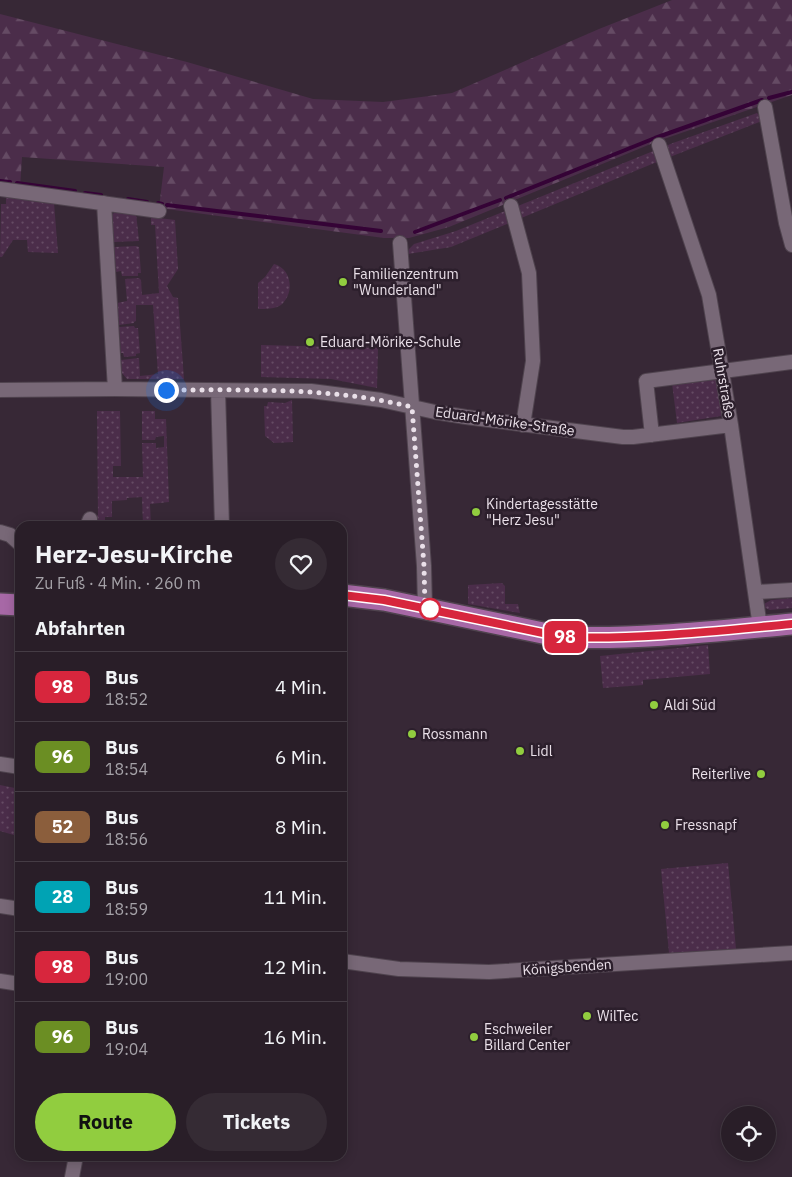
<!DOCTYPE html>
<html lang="de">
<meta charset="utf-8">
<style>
:root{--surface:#291e28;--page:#352b34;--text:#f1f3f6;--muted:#a5a2a8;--line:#453c45;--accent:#91cd3f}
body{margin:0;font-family:"IBM Plex Sans",sans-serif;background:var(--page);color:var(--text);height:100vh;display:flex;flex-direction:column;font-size:19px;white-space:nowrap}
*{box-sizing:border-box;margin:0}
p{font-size:16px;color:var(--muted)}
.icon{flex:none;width:28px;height:28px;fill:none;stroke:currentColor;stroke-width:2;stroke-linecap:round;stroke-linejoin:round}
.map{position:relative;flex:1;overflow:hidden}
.panel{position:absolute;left:15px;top:521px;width:332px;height:640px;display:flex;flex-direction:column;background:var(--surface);border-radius:15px;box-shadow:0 2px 12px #0003,0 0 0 1px var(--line)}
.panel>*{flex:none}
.badge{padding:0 10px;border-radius:8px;font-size:18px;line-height:32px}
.buttons{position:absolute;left:721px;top:1106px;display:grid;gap:10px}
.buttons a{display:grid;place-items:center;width:55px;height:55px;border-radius:50%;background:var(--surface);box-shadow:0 2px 12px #0003,0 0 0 1px var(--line);font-size:25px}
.you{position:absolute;width:25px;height:25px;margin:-12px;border:4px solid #fff;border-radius:50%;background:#1a73e8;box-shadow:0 0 0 8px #1a73e833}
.map>.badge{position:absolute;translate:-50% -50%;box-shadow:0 0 0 2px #fff}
h2{padding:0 20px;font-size:19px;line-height:45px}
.round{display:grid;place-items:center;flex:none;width:52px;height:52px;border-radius:26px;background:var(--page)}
.headline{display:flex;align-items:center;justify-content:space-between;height:85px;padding:0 20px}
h1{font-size:24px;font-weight:800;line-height:38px}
.cta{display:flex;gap:10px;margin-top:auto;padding:10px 20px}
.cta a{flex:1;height:58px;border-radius:30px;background:var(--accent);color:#111;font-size:20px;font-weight:800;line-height:58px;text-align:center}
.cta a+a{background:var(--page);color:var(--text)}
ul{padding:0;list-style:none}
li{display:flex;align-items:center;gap:15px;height:70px;padding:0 20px;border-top:1px solid var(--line)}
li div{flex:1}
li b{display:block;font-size:19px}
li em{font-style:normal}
li .badge{min-width:55px;font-weight:700;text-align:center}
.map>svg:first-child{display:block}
.grass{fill:url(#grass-dots)}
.forest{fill:url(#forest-firs)}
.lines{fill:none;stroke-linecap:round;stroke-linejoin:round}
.stream{stroke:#350336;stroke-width:4}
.minor-casing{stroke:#4f434e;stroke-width:16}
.primary-casing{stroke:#4f434e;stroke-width:24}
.minor{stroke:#786877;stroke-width:14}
.primary{stroke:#a768a6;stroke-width:21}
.line-casing{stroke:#fff;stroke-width:11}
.line{stroke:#d7263d;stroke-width:8}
.walk{stroke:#eae0e9;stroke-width:5;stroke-dasharray:0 9}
.poi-dot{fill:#91cd3f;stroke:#2c1f2c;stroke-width:2}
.stop-dot{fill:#fff;stroke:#d7263d;stroke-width:2.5}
.labels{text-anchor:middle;stroke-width:5;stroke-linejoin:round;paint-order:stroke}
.poi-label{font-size:14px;fill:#eae0e9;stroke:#2c1f2c;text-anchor:start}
.street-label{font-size:14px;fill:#eae0e9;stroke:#2c1f2c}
</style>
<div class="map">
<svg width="792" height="1177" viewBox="0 0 792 1177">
<defs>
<pattern id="grass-dots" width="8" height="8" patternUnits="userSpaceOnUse" patternTransform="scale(1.25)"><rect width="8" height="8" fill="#4b2d4a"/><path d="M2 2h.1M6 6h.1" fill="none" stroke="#654b64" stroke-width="1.8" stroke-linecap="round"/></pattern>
<pattern id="forest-firs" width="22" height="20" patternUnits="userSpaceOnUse" patternTransform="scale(1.25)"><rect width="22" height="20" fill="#4b2d4a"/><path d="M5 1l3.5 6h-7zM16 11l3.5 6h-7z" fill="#654b64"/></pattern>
</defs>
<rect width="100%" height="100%" fill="#372836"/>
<!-- grass -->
<path class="grass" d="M757,113L760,116L762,121L652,164L451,247L408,254L409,249L414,244L456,231L673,143Z
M6,196L54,203L58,253L28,252L27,240H13L2,257H0L1,204H6Z
M116,211L136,213L139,241L114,242L112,215Z
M151,217L175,220L178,269L167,286L173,297L178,298L184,379H127L122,373L121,360L139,358L140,376L158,374L153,305H136V321L134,322V323L119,325L117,303L127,301L125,279L139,278L141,280L142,295L159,293L155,225H151Z
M136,246L139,247L141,273H138V276H122L121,271L116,272L114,247Z
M274,264C292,269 295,293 281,305C276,309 265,309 258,309V283L265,277Z
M134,326L135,328H138L140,353L136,354V356L124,357L123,353H121L119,327Z
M261,345L378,348L377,388L331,379L261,377Z
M715,377L718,380L722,411L721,416L677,423L672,383Z
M292,400L293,442L274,443L265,436L264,406H267L268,402L285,403Z
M97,411H120L121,466H113V477H143L142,443H156V448L164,447V436L156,437L155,440H142V411H155V419H166L169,502L150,504L151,526H143L142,497L127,498V500L112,501V517H105V526H97L93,521L95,516L98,515Z
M502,583L505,586V604H518L520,613L468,604V585Z
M792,598V608L770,610L765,608L764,604L771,600Z
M708,645L710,674L643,680V685L603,688L600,656Z
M0,785L20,789V817L17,836L0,831Z
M728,863L736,949L669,953L661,869Z"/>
<!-- forest -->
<path class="forest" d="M672,0H792V95L658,141L449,227L409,238H384L159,208L164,167L22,157L20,188L0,185V14L187,62L313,99L383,102L452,93L599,29Z"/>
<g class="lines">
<!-- stream -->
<path class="stream" d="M769,98L792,92
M0,181L10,182
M17,183L75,191
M85,193L101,195
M506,198L655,138L762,100
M128,199L147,202
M158,203L162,204
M167,205L381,231
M415,232L500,200"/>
<defs>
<path id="minor" d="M765,107L786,223L792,245
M659,145L709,295L731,425L760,627
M0,189L159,211
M104,203L115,389
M511,206L529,273L533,361L523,425
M400,243L424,566L425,608
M0,390L115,389L311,391L381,400L435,412L466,417L623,437H633L731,425
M218,390L222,526
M652,435L646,381L792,362
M87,526L90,519
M0,532L10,535L20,544
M757,592L792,590
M0,764L20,767
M0,906L20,909
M342,961L399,969L489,972L792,953
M0,981L20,984
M72,1177L76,1156"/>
<path id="primary" d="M342,595L384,600L562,637C638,640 716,631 792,624
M0,604L20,605"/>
</defs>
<!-- minor casing -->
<use href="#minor" class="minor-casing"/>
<!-- primary casing -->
<use href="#primary" class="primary-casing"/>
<!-- minor -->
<use href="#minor" class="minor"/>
<!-- primary -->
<use href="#primary" class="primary"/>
</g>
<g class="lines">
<defs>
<path id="line" d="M342,595L384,600L562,637C638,640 716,631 792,624"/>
</defs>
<!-- line casing -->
<use href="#line" class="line-casing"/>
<!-- line -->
<use href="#line" class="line"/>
<!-- walk -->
<path class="walk" d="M166,390C249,390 331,387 412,407L424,566L425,608L430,609"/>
</g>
<!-- markers -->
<g class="poi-dot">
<circle cx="343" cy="282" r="5"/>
<circle cx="310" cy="342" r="5"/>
<circle cx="476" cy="512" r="5"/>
<circle cx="654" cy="705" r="5"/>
<circle cx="412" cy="734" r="5"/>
<circle cx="520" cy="751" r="5"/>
<circle cx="761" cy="774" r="5"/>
<circle cx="665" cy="825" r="5"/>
<circle cx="587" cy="1016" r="5"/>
<circle cx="474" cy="1037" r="5"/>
</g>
<circle class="stop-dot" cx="430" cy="609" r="10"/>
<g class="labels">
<!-- poi labels -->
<g class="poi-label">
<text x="353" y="279">Familienzentrum<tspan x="353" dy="16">"Wunderland"</tspan></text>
<text x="320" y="347">Eduard-Mörike-Schule</text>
<text x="486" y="509">Kindertagesstätte<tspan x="486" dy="16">"Herz Jesu"</tspan></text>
<text x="664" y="710">Aldi Süd</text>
<text x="422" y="739">Rossmann</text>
<text x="530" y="756">Lidl</text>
<text x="751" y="779" text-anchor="end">Reiterlive</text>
<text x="675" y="830">Fressnapf</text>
<text x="597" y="1021">WilTec</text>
<text x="484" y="1034">Eschweiler<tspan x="484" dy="16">Billard Center</tspan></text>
</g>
<!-- street labels -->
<g class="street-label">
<text transform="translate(724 383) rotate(80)" y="5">Ruhrstraße</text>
<text transform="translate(505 421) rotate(8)" y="5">Eduard-Mörike-Straße</text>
<text transform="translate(567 967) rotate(-4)" y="5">Königsbenden</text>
</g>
</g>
</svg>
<div class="buttons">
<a><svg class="icon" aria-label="locate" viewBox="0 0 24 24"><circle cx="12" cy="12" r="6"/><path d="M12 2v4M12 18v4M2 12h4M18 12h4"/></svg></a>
</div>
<div class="you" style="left:166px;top:390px"></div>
<b class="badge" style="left:565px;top:637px;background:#d7263d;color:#fff">98</b>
<section class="panel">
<div class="headline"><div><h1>Herz-Jesu-Kirche</h1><p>Zu Fuß · 4 Min. · 260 m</p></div><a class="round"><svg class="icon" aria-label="heart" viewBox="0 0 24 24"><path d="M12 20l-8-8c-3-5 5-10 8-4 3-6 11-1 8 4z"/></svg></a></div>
<h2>Abfahrten</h2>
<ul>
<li><span class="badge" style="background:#d7263d;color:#fff">98</span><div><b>Bus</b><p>18:52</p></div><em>4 Min.</em></li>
<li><span class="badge" style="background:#6b8e23;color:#fff">96</span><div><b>Bus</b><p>18:54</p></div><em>6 Min.</em></li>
<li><span class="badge" style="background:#8b5e3c;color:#fff">52</span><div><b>Bus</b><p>18:56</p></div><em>8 Min.</em></li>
<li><span class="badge" style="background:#00a3b4;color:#fff">28</span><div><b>Bus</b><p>18:59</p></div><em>11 Min.</em></li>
<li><span class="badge" style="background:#d7263d;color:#fff">98</span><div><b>Bus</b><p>19:00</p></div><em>12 Min.</em></li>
<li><span class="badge" style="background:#6b8e23;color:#fff">96</span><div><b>Bus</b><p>19:04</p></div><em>16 Min.</em></li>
</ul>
<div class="cta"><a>Route</a><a>Tickets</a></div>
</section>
</div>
